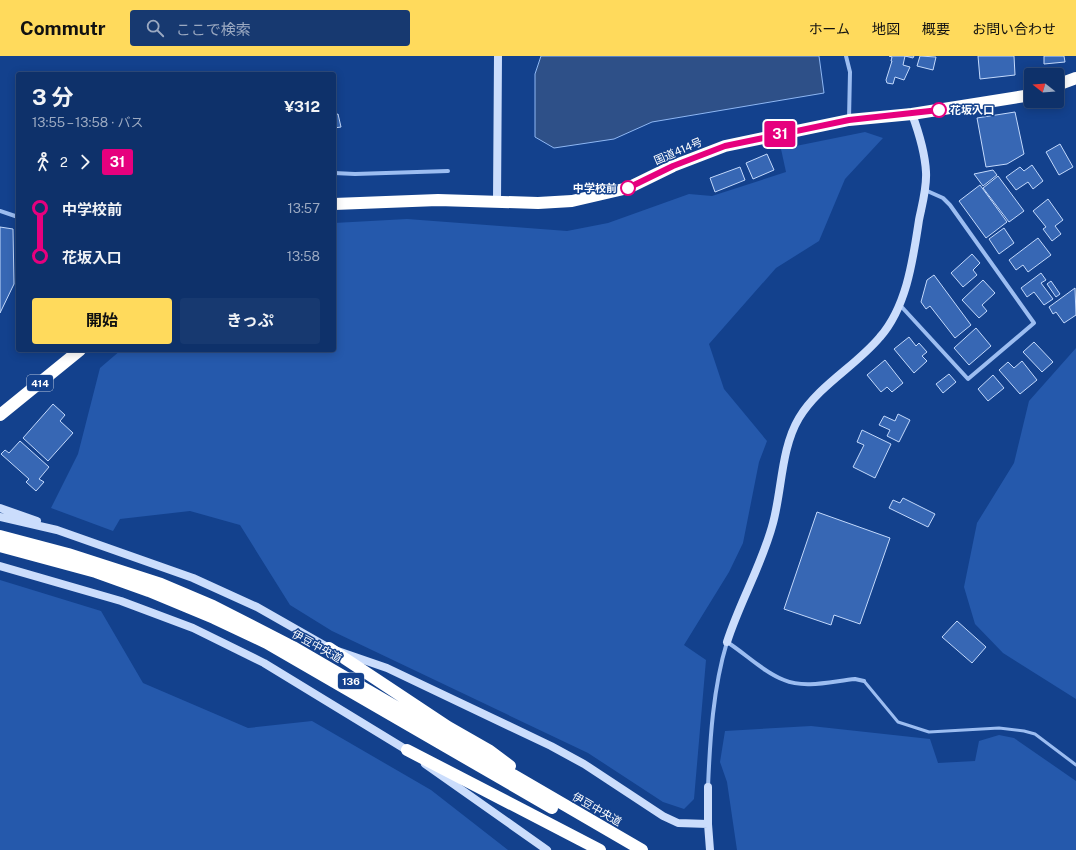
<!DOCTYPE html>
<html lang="ja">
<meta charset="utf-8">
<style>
:root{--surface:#0e316a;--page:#173970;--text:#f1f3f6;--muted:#9ba9c1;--line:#2e4c7e;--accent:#ffda5c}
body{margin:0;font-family:"Public Sans","Noto Sans JP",sans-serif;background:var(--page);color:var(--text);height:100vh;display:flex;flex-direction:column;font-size:15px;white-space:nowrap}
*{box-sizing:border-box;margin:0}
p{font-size:13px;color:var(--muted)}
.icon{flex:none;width:22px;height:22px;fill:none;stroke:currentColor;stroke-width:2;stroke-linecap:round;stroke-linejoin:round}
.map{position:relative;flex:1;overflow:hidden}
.sheet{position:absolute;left:16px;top:16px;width:320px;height:280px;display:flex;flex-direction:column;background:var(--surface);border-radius:4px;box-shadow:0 2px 10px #0003,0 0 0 1px var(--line)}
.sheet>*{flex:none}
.badge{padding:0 8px;border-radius:3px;font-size:14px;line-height:26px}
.needle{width:26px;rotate:287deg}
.tools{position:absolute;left:1024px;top:12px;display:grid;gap:8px}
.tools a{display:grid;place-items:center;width:40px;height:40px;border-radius:4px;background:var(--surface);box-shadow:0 2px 10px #0003,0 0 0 1px var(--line);font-size:20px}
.map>.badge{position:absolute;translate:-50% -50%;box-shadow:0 0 0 2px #fff}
.legs{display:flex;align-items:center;gap:6px;height:44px;padding:0 16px;font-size:13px}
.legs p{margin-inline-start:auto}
.headline{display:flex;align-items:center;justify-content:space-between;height:68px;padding:0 16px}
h1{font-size:22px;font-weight:700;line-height:30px}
.button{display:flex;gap:8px;margin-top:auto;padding:8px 16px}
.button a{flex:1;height:46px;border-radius:4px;background:var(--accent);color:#111;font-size:16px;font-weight:700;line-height:46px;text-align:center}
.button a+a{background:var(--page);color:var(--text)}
ul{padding:0 16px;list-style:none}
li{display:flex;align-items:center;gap:14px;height:48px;font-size:15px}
li i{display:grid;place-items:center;width:6px;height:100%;margin:0 5px;background:currentColor}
li i::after{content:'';width:10px;height:10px;margin:-5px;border:3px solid;border-radius:50%;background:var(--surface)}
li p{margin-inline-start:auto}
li:first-child i{background:linear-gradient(#0000 50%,currentColor 0)}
li:last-child i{background:linear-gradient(currentColor 50%,#0000 0)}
header{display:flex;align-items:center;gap:24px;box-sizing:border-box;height:56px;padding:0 20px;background:var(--accent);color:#111}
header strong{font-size:19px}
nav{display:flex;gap:22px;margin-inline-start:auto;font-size:14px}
.search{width:280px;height:36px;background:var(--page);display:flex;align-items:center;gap:10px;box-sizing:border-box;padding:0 14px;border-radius:4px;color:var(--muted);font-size:15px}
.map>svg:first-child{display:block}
.green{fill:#2559ac}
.water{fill:#2e5088;stroke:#8eb7f4}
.building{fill:#3767b4;stroke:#c3d9fc}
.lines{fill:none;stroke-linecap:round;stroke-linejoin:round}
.lane{stroke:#9cbdf1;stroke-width:3}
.street{stroke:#9cbdf1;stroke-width:4}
.secondary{stroke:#cbddfc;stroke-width:8}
.highway{stroke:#fff;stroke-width:12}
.line-1-casing{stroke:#fff;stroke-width:9}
.line-1{stroke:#e6007e;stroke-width:6}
.stop-1-dot{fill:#fff;stroke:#e6007e;stroke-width:2}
.labels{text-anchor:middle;stroke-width:3;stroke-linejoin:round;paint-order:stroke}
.shield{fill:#13418d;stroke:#b8c6dd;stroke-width:1}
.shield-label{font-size:10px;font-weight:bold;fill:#fff}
.stop-label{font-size:11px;font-weight:bold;fill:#fff;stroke:#13418d;text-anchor:start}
.street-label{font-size:11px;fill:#fff;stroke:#13418d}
</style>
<header>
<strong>Commutr</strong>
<div class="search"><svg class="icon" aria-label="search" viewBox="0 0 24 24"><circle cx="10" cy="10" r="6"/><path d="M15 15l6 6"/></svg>ここで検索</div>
<nav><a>ホーム</a><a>地図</a><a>概要</a><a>お問い合わせ</a></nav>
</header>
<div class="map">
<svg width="1076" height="794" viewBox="0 0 1076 794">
<rect width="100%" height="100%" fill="#13418d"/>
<!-- green -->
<path class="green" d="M865,76L883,82L845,123L819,185L776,212L709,288L724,333L767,385L759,406L743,487L729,516L684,589L706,604L694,743L684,753L663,746L588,697L332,575L290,549L240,469L190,455L120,463L113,475L51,452L78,398L100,312L121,294H334V167L407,163L567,175L608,167L689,138L712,140L786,116L781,93Z
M1076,292V643L1003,597L975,568L964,531L977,467L1014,407L1029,345Z
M0,524L101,555L143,627L248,672L312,665L431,734L508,794H0Z
M811,670L930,683L938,707L975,705L979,685L999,679L1014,682L1076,725V794H737L727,726L720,706L725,675Z"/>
<!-- water -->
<path class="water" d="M541,0H819L824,37L652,66L614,83L554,92L535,81V18Z"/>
<!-- building -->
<path class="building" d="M889,0H914L913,2L905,0L903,9L910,11L904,24L895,21L893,28L887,27L886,24L892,5H891L892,1Z
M920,0L936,1L933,14L917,10Z
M978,0H1014L1015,19L980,23Z
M1044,0H1064L1065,6L1044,8Z
M1015,56L1024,98L1007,108L986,111L977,62Z
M338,58L341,71L334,72V59Z
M1060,88L1073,111L1059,119L1046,96Z
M767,98L774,114L753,123L746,107Z
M1032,109L1043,125L1033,133L1028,126L1016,134L1006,121L1020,111L1024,115Z
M740,111L745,124L715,136L710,122Z
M993,114L997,119L983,130L974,118Z
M998,120L1024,155L1009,166L983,132Z
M980,129L1007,166L986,182L959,145Z
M1048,143L1063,164L1055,170L1061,178L1052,185L1043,173L1046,171L1033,155Z
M0,171L13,173L14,228L0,257Z
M1004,172L1014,187L999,198L989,183Z
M1038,182L1051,199L1028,216L1023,209L1016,214L1009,204Z
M972,198L980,207L973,214L977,219L963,231L951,217Z
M1041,217L1046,224L1041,227L1053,243L1044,249L1034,236L1027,241L1021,232Z
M934,219L971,269L955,282L930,250L926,253L921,246L927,224Z
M983,224L995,237L982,249L987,255L979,262L962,244Z
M1051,225L1060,238L1056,241L1047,228Z
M1075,232L1076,259L1064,267L1056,256L1053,258L1049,251Z
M976,272L991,290L969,309L954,292Z
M909,281L916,290L919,287L927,296L922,300L927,305L914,317L894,293Z
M1034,286L1053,306L1042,316L1023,296Z
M885,304L903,327L892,336L887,331L881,336L867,319Z
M1022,305L1037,324L1020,338L999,314L1008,306L1014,312Z
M949,318L956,326L943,337L936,328Z
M993,319L1004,332L988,345L978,333Z
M53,348L65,359L60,365L73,377L48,405L23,382Z
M898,358L910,364L899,386L887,380L890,374L879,369L884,360L895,365Z
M862,374L891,388L875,422L853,411L864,389L857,386Z
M20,385L49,411L39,423L44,426L36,435L26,426L29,423L1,398L5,394L9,397Z
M903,442L935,458L928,471L889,452L893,444L900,447Z
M817,456L890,482L860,568L834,559L831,569L784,553Z
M957,565L986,591L972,607L942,581Z"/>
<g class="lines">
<!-- lane -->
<path class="lane" d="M864,625L898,666L929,676L999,672L1024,675L1035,678L1076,709"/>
<!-- street -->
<path class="street" d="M846,0L850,16L849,63
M334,117L355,118L448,115
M0,155L18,161
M899,248L968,323L1034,267L950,149L943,142L925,134
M708,731C710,683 713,632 727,586C746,598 763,616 784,624C805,633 833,625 855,623L864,625"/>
<!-- secondary -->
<path class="secondary" d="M497,145L498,0
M0,452L37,465
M0,461L57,474L193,522L257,551L329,592L387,612L551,690L584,708L663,760L678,767L708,768
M0,510L121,545L193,572L264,607L410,696
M727,586C740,545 762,509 773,467C782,434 781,392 799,362C819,329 856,310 880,281C907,250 913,203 919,164C922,149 927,132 926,116C925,96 919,77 912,58
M425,708L547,794
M708,731V768L710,794"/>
<!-- highway -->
<path class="highway" d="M1057,29L1076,22
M334,148L438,144L538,147L572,145L628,132L673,110L725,90L849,64L912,58L1031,39
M0,359L80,294
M0,480L68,498L161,528L213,550L293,591L642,794
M0,490L96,516L149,535L214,562L267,587L552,752
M329,592L448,671L490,695L510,710
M407,694L600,794"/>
</g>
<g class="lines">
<defs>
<path id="line-1" d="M628,132L673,110L725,90L849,64L939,54"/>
</defs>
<!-- line-1 casing -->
<use href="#line-1" class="line-1-casing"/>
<!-- line-1 -->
<use href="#line-1" class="line-1"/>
</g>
<!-- markers -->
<g class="stop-1-dot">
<circle cx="939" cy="54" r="7"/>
<circle cx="628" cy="132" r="7"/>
</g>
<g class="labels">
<!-- shield labels -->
<g class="shield">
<rect x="27" y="319" width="26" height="16" rx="3"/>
<rect x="338" y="617" width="26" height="16" rx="3"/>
</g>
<g class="shield-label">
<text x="40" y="331">414</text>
<text x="351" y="629">136</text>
</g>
<!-- stop labels -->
<g class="stop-label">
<text x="950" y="58">花坂入口</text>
<text x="617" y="136" text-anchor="end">中学校前</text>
</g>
<!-- street labels -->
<g class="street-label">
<text transform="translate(678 95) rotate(-23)" y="4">国道414号</text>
<text transform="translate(317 590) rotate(29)" y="4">伊豆中央道</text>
<text transform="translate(597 753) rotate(30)" y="4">伊豆中央道</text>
</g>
</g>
</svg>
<div class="tools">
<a><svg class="needle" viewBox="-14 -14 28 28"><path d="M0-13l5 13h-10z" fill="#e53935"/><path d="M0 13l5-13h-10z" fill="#9ba9c1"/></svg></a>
</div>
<b class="badge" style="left:780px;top:78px;background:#e6007e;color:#fff">31</b>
<section class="sheet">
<div class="headline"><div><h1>3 分</h1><p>13:55 – 13:58 · バス</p></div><b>¥312</b></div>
<div class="legs"><svg class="icon" aria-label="walk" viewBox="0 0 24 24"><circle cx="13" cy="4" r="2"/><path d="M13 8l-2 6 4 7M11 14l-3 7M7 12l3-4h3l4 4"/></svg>2<svg class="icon" aria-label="forward" viewBox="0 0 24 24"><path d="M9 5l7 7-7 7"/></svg><b class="badge" style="background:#e6007e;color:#fff">31</b></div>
<ul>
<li><i style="color:#e6007e"></i><b>中学校前</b><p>13:57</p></li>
<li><i style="color:#e6007e"></i><b>花坂入口</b><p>13:58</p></li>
</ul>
<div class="button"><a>開始</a><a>きっぷ</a></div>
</section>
</div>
